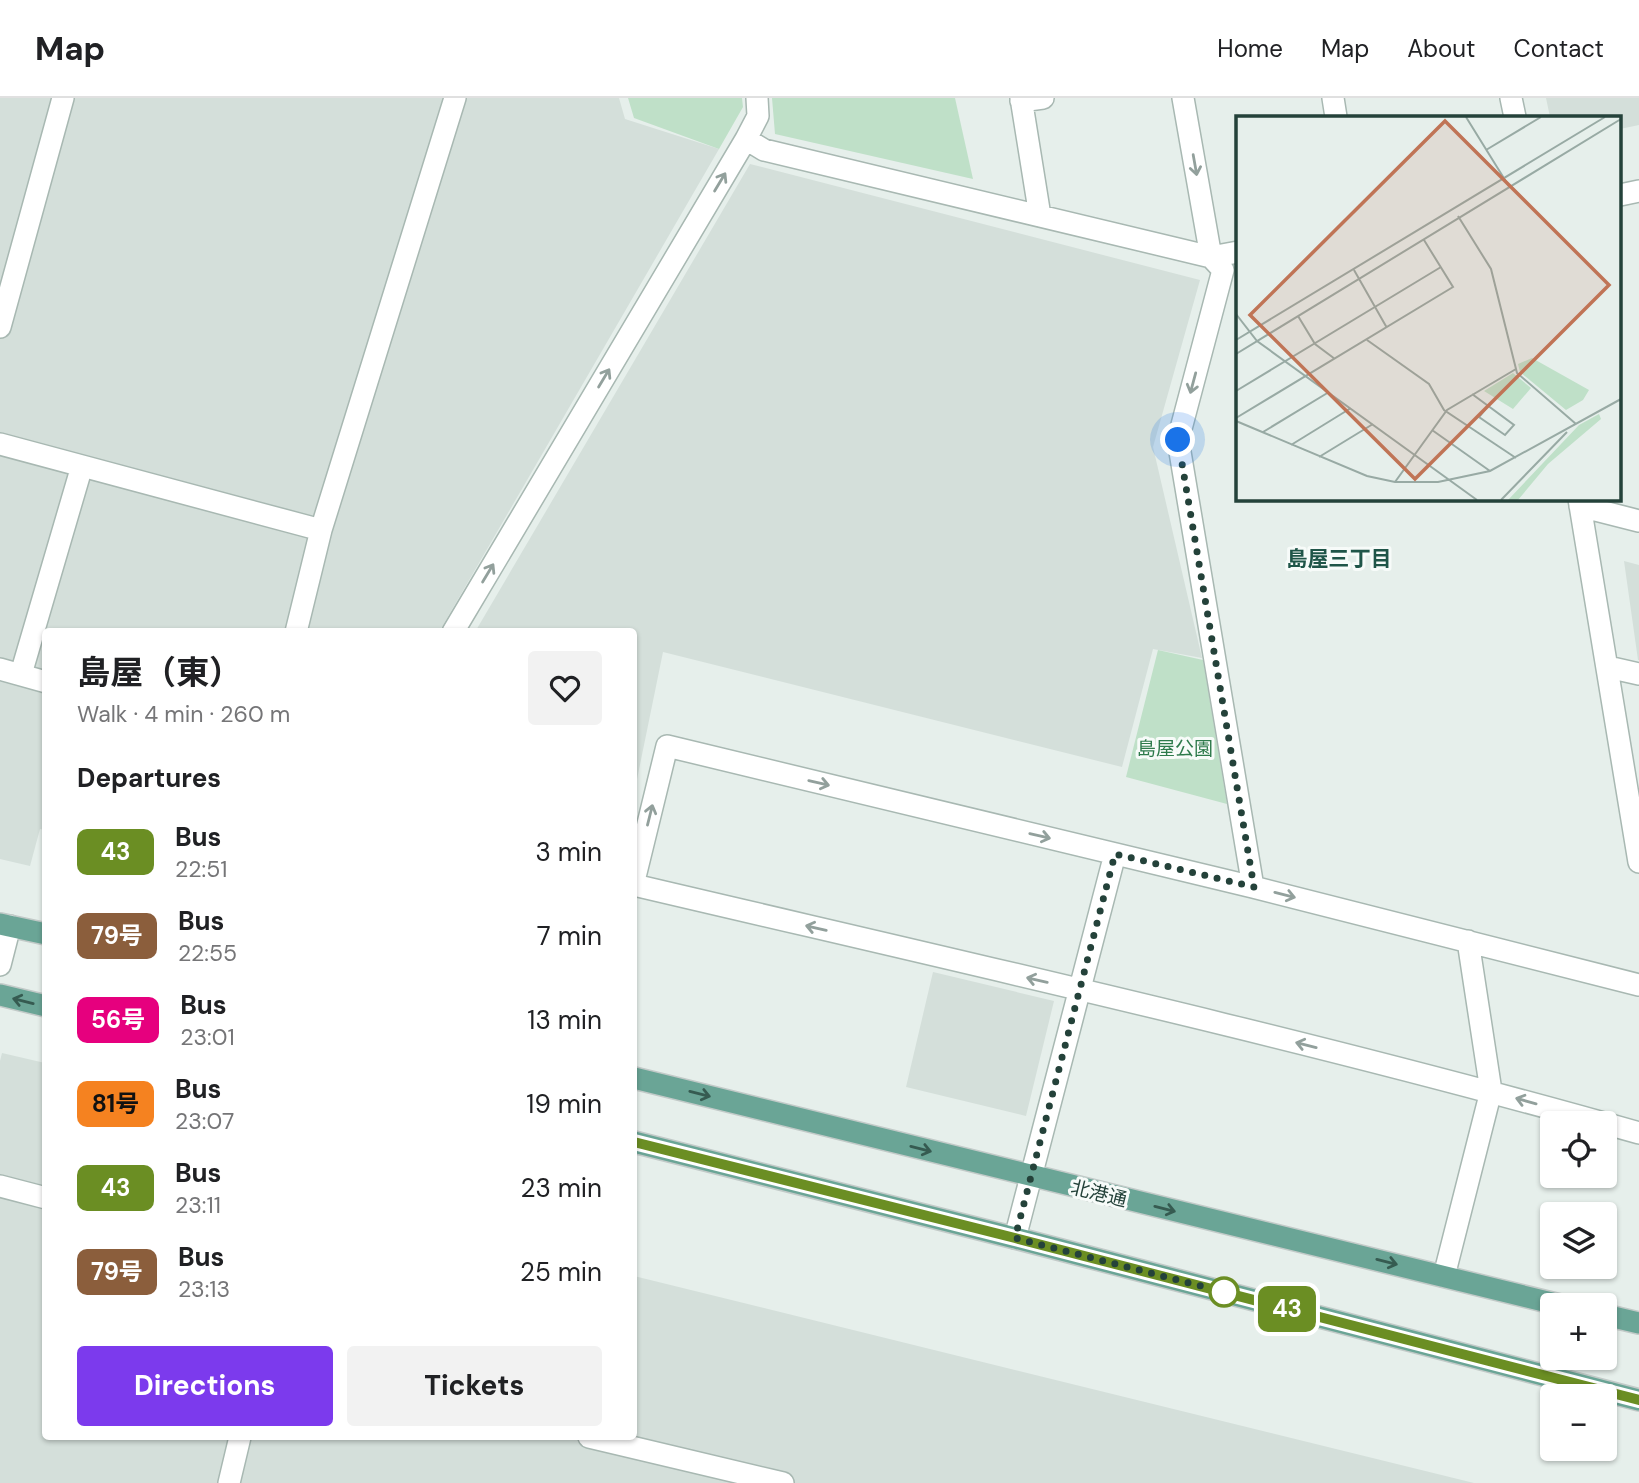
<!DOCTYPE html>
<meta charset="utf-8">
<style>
:root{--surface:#fff;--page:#f2f2f2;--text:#202124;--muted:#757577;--line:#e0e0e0;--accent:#7c3aed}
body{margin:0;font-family:"DM Sans","Noto Sans JP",sans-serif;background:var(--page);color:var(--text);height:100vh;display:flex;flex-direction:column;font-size:26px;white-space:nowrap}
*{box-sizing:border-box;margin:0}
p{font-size:23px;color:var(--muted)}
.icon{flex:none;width:38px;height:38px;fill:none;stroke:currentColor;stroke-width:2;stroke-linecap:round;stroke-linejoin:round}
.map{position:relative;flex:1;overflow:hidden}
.drawer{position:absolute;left:42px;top:530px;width:595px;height:812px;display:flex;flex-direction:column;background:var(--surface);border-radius:7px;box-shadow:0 2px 5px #0004}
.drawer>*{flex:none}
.badge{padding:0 14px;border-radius:10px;font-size:24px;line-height:46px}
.tools{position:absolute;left:1540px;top:1013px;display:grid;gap:14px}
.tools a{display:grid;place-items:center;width:77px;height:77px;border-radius:7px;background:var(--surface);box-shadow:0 2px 5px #0004;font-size:35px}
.you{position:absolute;width:35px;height:35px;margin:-18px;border:5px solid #fff;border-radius:50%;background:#1a73e8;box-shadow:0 0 0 10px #1a73e833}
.map>.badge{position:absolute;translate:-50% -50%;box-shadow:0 0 0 4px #fff}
h2{padding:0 35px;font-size:26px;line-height:63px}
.round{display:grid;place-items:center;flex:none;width:74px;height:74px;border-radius:7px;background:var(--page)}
.headline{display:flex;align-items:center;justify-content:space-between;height:119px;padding:0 35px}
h1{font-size:33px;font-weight:700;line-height:52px}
.button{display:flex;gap:14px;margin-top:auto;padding:14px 35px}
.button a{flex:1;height:80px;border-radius:7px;background:var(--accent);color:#fff;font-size:28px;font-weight:700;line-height:80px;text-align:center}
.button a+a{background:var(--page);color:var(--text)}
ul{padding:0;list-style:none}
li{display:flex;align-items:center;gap:21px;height:84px;padding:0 35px}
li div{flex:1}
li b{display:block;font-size:26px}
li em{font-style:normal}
li .badge{min-width:77px;font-weight:700;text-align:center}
header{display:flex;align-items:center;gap:42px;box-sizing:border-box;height:98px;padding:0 35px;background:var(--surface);border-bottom:2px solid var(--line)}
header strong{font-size:33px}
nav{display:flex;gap:38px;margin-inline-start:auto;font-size:24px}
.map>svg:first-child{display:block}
.built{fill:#d4dfda}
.green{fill:#bfe0c8}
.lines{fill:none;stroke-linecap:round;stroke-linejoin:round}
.minor-casing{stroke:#a8b8b2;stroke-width:24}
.major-casing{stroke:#c2cac8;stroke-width:24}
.minor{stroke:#fff;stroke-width:21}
.major{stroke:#6aa596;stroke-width:21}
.oneway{stroke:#92a09c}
.oneway2{stroke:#365b51}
.line-casing{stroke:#fff;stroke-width:16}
.line{stroke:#6b8e23;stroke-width:10}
.walk{stroke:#24423a;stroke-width:7;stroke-dasharray:0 12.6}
.stop-dot{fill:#fff;stroke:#6b8e23;stroke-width:3.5}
.labels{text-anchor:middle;stroke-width:6;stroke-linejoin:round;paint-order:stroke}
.park-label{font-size:19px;fill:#2d7a4b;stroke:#f7fbf9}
.street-label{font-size:19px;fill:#24423a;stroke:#f7fbf9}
.neighbourhood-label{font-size:21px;font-weight:bold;fill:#1f5548;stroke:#f7fbf9}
.inset-road{fill:none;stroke:#98aaa4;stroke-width:2}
.view{fill:#c07456;fill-opacity:0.15;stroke:#c07456;stroke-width:3.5}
.inset-edge{fill:none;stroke:#24423a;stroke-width:3.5}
</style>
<header>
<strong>Map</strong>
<nav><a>Home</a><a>Map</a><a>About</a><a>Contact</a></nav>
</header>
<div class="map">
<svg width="1639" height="1385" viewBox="0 0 1639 1385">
<rect width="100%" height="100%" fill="#e6efeb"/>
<!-- built -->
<path class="built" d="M0,0H619L625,21L719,51L439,534H46L45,732L40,731L30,768L0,761Z
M1546,0H1639V27L1620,31V19H1550Z
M750,66L1200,182L1153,349L1202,560L1153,551L1122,669L663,554L634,696V534H475Z
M1624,463L1639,467V562H1638Z
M933,874L1054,903L1026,1018L906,989Z
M2,955L45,965L46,1339H634V1178L1474,1385H0V963Z"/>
<!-- green -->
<path class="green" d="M628,0H742L743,9L719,51L634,20Z
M772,0H955L973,81L775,36Z
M1158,552L1203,562L1227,706L1126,679Z"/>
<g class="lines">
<defs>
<path id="minor" d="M1021,0L1040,118
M1183,0L1211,159L1223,172L1178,342L1253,789
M1333,0L1336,19
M1511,0L1515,19
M1021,3L1043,0
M746,41L764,52L1211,159L1238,154
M1620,97L1639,93
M0,229L63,0
M0,346L321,432
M1579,401L1639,764
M1580,408L1639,423
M296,534L321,432L455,0
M453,534L746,41L758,18L757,0
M1608,569L1639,576
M0,571L46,584
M21,576L82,368
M634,783L667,648L1253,789L1639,887
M634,787C970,866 1307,941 1639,1035
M0,867L10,828
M0,1088L46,1100
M1015,1140L1115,756
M1444,1178L1491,993L1468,843
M589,1339L783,1385
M229,1385L240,1339"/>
<path id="major" d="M0,826L46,836
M0,897L46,908
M634,980L1564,1208
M634,1044L1015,1140L1639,1302
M1605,1217L1639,1225"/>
</defs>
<!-- minor casing -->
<use href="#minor" class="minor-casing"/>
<!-- major casing -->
<use href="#major" class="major-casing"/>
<!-- minor -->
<use href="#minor" class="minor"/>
<!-- major -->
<use href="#major" class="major"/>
</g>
<!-- one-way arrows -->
<defs><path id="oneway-shaft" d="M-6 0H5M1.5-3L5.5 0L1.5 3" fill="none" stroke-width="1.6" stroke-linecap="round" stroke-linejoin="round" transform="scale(1.75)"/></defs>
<g class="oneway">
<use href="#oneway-shaft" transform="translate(1195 67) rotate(80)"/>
<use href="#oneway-shaft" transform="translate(720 84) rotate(-59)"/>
<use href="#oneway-shaft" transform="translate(604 280) rotate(-59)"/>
<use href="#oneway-shaft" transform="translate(1193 285) rotate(105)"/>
<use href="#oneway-shaft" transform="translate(488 475) rotate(-59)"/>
<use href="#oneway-shaft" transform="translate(819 685) rotate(13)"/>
<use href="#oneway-shaft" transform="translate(650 717) rotate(-76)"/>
<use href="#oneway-shaft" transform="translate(1040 738) rotate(13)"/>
<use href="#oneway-shaft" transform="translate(1285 797) rotate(14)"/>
<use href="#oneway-shaft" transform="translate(816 830) rotate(-167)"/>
<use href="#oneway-shaft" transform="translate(1037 882) rotate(-167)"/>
<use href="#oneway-shaft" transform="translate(1306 947) rotate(-166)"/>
<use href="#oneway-shaft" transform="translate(1526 1003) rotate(-164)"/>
</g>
<g class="oneway2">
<use href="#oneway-shaft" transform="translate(23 903) rotate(-166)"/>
<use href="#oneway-shaft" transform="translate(700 996) rotate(14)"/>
<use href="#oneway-shaft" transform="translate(921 1051) rotate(14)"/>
<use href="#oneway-shaft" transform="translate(1165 1111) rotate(14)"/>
<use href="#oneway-shaft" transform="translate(1387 1164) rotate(14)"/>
</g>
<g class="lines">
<defs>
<path id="line" d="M634,1044L1015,1140L1639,1302"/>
</defs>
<!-- line casing -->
<use href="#line" class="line-casing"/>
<!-- line -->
<use href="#line" class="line"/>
<!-- walk -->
<path class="walk" d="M1178,342L1254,789L1115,756L1015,1140L1224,1194"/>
</g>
<!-- markers -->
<circle class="stop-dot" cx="1224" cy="1194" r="14"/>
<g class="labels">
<!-- park labels -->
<g class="park-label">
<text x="1175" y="657">島屋公園</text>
</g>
<!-- street labels -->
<g class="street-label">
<text transform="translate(1099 1095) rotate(14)" y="7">北港通</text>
</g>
<!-- neighbourhood labels -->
<g class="neighbourhood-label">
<text x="1339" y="468">島屋三丁目</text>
</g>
</g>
<!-- overview -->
<g transform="translate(1236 18)">
<rect width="385" height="385" fill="#e6efeb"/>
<path d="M296,242L353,274L347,284L330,294L284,256L282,248ZM277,257L295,272L277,293L248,275ZM363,298L365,303L312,348L282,384H272L343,309Z" fill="#bfe0c8"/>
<path class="inset-road" d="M230,1L274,72M250,34L305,1M222,100L255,153L281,257L340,308M118,154L151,212M0,198L21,225L241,384M62,200L79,228L99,243M0,224L369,1M131,224L193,268L208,294L280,342M0,238L385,3M0,275L205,151M236,278L278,309L269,319L243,301L252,290M0,302L217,171L188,124M0,305L131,360L159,366H202L254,355L385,283M196,314L254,355M27,316L93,276M55,329L115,292M83,341L137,308M159,366L211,294L280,253M265,384L331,316"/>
<path class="view" d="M209,5L373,169L179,363L14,199Z"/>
<rect width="385" height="385" class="inset-edge"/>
</g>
</svg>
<div class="tools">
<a><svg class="icon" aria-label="locate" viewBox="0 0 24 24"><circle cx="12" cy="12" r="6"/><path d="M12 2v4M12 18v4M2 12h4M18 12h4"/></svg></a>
<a><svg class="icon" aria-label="layers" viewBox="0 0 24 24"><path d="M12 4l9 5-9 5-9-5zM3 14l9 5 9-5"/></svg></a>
<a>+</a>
<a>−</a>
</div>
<div class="you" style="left:1178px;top:342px"></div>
<b class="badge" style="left:1287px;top:1211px;background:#6b8e23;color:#fff">43</b>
<section class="drawer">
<div class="headline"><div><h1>島屋（東）</h1><p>Walk · 4 min · 260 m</p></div><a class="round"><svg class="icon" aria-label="heart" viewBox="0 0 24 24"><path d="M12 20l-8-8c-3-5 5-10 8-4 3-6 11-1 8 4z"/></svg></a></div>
<h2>Departures</h2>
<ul>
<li><span class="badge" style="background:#6b8e23;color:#fff">43</span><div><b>Bus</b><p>22:51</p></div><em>3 min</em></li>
<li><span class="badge" style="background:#8b5e3c;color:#fff">79号</span><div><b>Bus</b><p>22:55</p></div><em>7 min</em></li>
<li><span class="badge" style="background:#e6007e;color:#fff">56号</span><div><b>Bus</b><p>23:01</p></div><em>13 min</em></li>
<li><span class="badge" style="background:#f58220;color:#111">81号</span><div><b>Bus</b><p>23:07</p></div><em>19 min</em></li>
<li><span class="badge" style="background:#6b8e23;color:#fff">43</span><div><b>Bus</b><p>23:11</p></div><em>23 min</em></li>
<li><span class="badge" style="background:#8b5e3c;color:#fff">79号</span><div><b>Bus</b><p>23:13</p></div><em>25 min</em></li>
</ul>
<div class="button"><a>Directions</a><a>Tickets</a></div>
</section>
</div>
